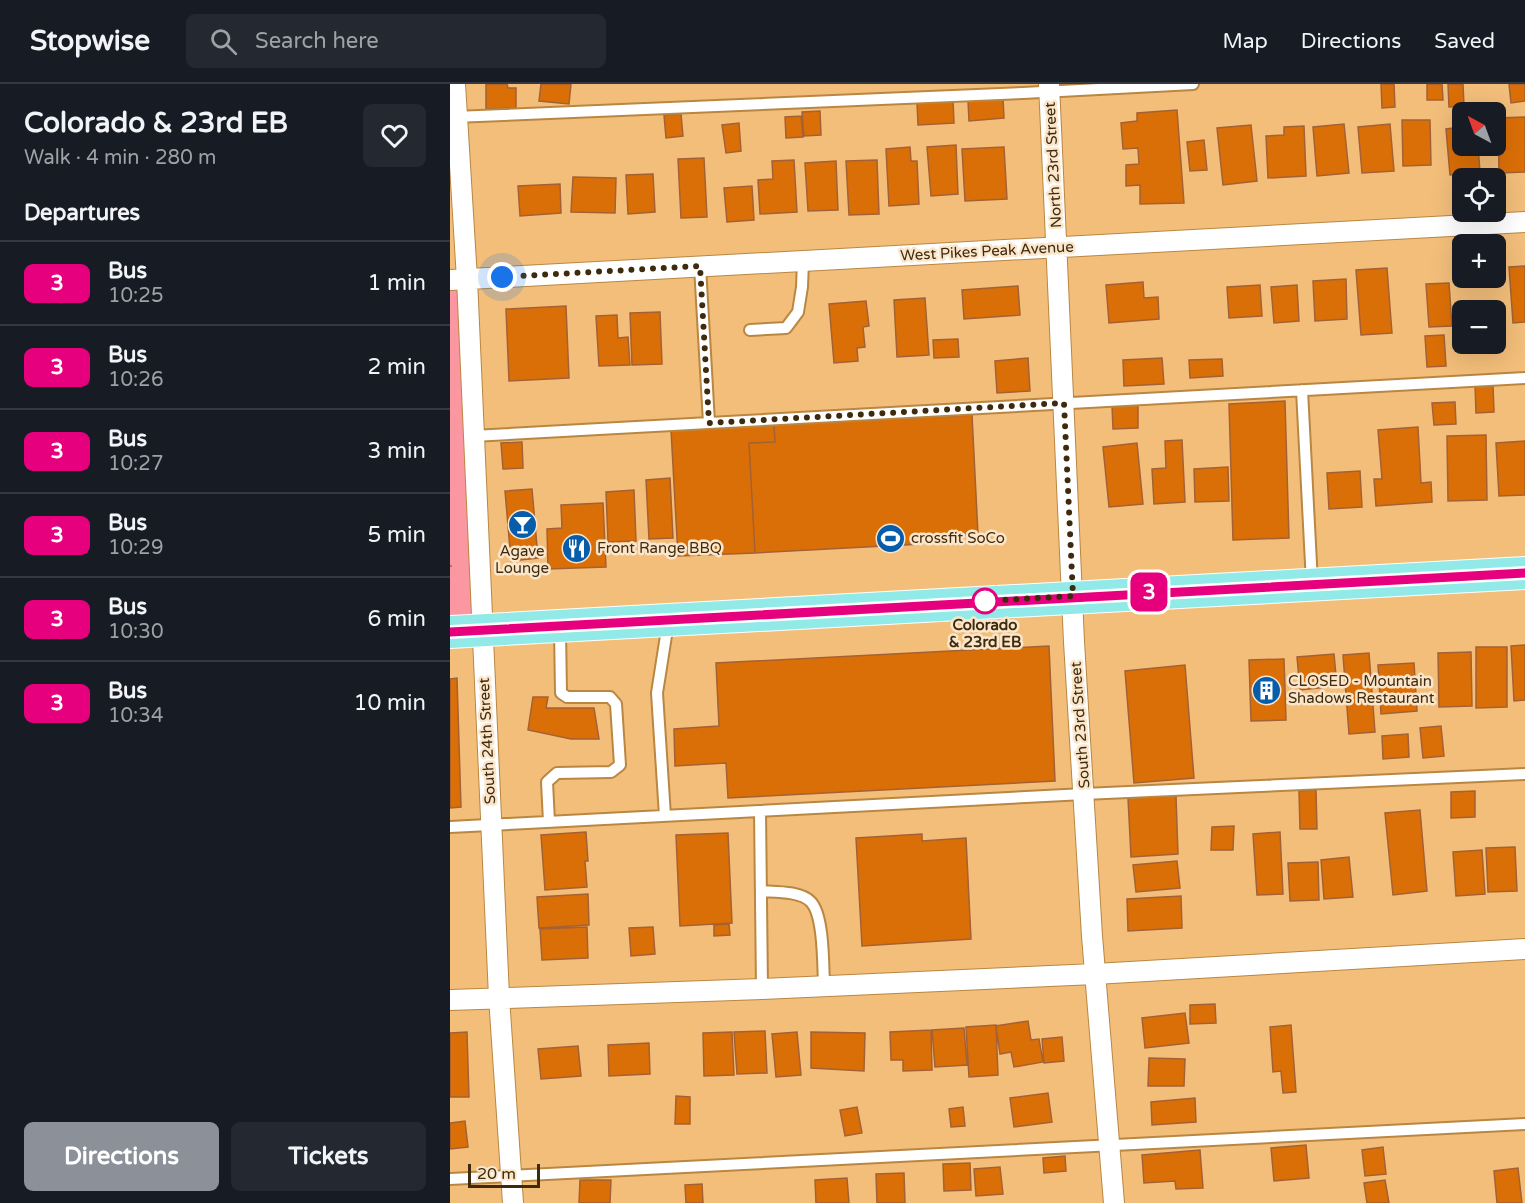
<!DOCTYPE html>
<meta charset="utf-8">
<style>
:root{--surface:#171b24;--page:#242831;--text:#f1f3f6;--muted:#9ea1a6;--line:#363941;--accent:#8c9099}
body{margin:0;font-family:"Varela Round",sans-serif;background:var(--page);color:var(--text);height:100vh;display:flex;flex-direction:column;font-size:22px;white-space:nowrap}
*{box-sizing:border-box;margin:0}
p{font-size:20px;color:var(--muted)}
.icon{flex:none;width:33px;height:33px;fill:none;stroke:currentColor;stroke-width:2;stroke-linecap:round;stroke-linejoin:round}
.map{position:relative;flex:1;overflow:hidden}
.details{display:flex;flex-direction:column;background:var(--surface);width:450px}
.details>*{flex:none}
.badge{padding:0 12px;border-radius:9px;font-size:21px;line-height:39px}
.needle{width:39px;rotate:319deg}
.controls{position:absolute;left:1002px;top:18px;display:grid;gap:12px}
.controls a{display:grid;place-items:center;width:54px;height:54px;border-radius:9px;background:var(--surface);box-shadow:0 6px 24px #0002;font-size:30px}
.scale{position:absolute;left:18px;bottom:15px;width:72px;box-sizing:border-box;padding-left:6px;border:3px solid #3e2a0c;border-top:0;font-size:16px;line-height:21px;white-space:nowrap;color:#3e2a0c;-webkit-text-stroke:4px #fbe6cb;paint-order:stroke}
.you{position:absolute;width:30px;height:30px;margin:-15px;border:4px solid #fff;border-radius:50%;background:#1a73e8;box-shadow:0 0 0 9px #1a73e833}
.map>.badge{position:absolute;translate:-50% -50%;box-shadow:0 0 0 3px #fff}
h2{padding:0 24px;font-size:22px;line-height:54px}
.round{display:grid;place-items:center;flex:none;width:63px;height:63px;border-radius:9px;background:var(--page)}
.headline{display:flex;align-items:center;justify-content:space-between;height:102px;padding:0 24px}
h1{font-size:28px;font-weight:700;line-height:45px}
.cta{display:flex;gap:12px;margin-top:auto;padding:12px 24px}
.cta a{flex:1;height:69px;border-radius:9px;background:var(--accent);color:#fff;font-size:24px;font-weight:700;line-height:69px;text-align:center}
.cta a+a{background:var(--page);color:var(--text)}
ul{padding:0;list-style:none}
li{display:flex;align-items:center;gap:18px;height:84px;padding:0 24px;border-top:2px solid var(--line)}
li div{flex:1}
li b{display:block;font-size:22px}
li em{font-style:normal}
li .badge{min-width:66px;font-weight:700;text-align:center}
header{display:flex;align-items:center;gap:36px;box-sizing:border-box;height:84px;padding:0 30px;background:var(--surface);border-bottom:2px solid var(--line)}
header strong{font-size:28px}
nav{display:flex;gap:33px;margin-inline-start:auto;font-size:21px}
.search{width:420px;height:54px;background:var(--page);display:flex;align-items:center;gap:15px;box-sizing:border-box;padding:0 21px;border-radius:9px;color:var(--muted);font-size:22px}
main{display:flex;flex:1;min-height:0}
.map>svg:first-child{display:block}
.green{fill:#fa97a1}
.building{fill:#db6f07;stroke:#a46134;stroke-width:1.5}
.lines{fill:none;stroke-linecap:round;stroke-linejoin:round}
.lane-casing{stroke:#b98742;stroke-width:14}
.street-casing{stroke:#b98742;stroke-width:22}
.primary-casing{stroke:#fff;stroke-width:34}
.path{stroke:#a67f4b;stroke-width:4;stroke-dasharray:4.5 4.5;stroke-linecap:butt}
.lane{stroke:#fff;stroke-width:10}
.street{stroke:#fff;stroke-width:20}
.primary{stroke:#91eae8;stroke-width:32}
.line-casing{stroke:#fff;stroke-width:14}
.line{stroke:#e6007e;stroke-width:9}
.walk{stroke:#3e2a0c;stroke-width:6;stroke-dasharray:0 10.8}
.stop-dot{fill:#fff;stroke:#e6007e;stroke-width:3}
.labels{text-anchor:middle;stroke-width:5;stroke-linejoin:round;paint-order:stroke}
.street-label{font-size:15px;fill:#3e2a0c;stroke:#fbe6cb}
.poi-label{font-size:15px;fill:#3e2a0c;stroke:#fbe6cb;text-anchor:start}
.stop-label{font-size:15px;font-weight:bold;fill:#3e2a0c;stroke:#fbe6cb}
</style>
<header>
<strong>Stopwise</strong>
<div class="search"><svg class="icon" aria-label="search" viewBox="0 0 24 24"><circle cx="10" cy="10" r="6"/><path d="M15 15l6 6"/></svg>Search here</div>
<nav><a>Map</a><a>Directions</a><a>Saved</a></nav>
</header>
<main>
<section class="details">
<div class="headline"><div><h1>Colorado &amp; 23rd EB</h1><p>Walk · 4 min · 280 m</p></div><a class="round"><svg class="icon" aria-label="heart" viewBox="0 0 24 24"><path d="M12 20l-8-8c-3-5 5-10 8-4 3-6 11-1 8 4z"/></svg></a></div>
<h2>Departures</h2>
<ul>
<li><span class="badge" style="background:#e6007e;color:#fff">3</span><div><b>Bus</b><p>10:25</p></div><em>1 min</em></li>
<li><span class="badge" style="background:#e6007e;color:#fff">3</span><div><b>Bus</b><p>10:26</p></div><em>2 min</em></li>
<li><span class="badge" style="background:#e6007e;color:#fff">3</span><div><b>Bus</b><p>10:27</p></div><em>3 min</em></li>
<li><span class="badge" style="background:#e6007e;color:#fff">3</span><div><b>Bus</b><p>10:29</p></div><em>5 min</em></li>
<li><span class="badge" style="background:#e6007e;color:#fff">3</span><div><b>Bus</b><p>10:30</p></div><em>6 min</em></li>
<li><span class="badge" style="background:#e6007e;color:#fff">3</span><div><b>Bus</b><p>10:34</p></div><em>10 min</em></li>
</ul>
<div class="cta"><a>Directions</a><a>Tickets</a></div>
</section>
<div class="map">
<svg width="1075" height="1119" viewBox="0 0 1075 1119">
<rect width="100%" height="100%" fill="#f3be7a"/>
<!-- green -->
<path class="green" d="M17,195L31,547L0,548V196Z"/>
<!-- building -->
<path class="building" d="M36,0H57L58,4H66V24L36,25Z
M91,0H121L119,20L89,17Z
M931,0H944L945,23L932,24Z
M977,0H992L993,16H977Z
M998,0H1013L1014,22L999,23Z
M1059,0H1075V17L1061,19Z
M553,14L554,34L519,37L518,17Z
M503,16L504,39L468,41L467,19Z
M727,26L734,119L690,120V101L676,102V81L689,80L688,64L673,65L671,39L687,37V29Z
M370,27L371,51L354,52L352,28Z
M231,30L233,52L216,54L214,31Z
M351,32L353,53L336,54L335,33Z
M1075,33V88L1049,89L1048,34Z
M952,36H980L981,81L953,82Z
M289,39L291,67L276,69L272,41Z
M894,40L899,89L867,92L863,43Z
M940,40L944,87L912,89L908,43Z
M801,41L807,97L773,101L767,44Z
M854,42L856,92L818,94L816,52L834,51V43Z
M1012,43V62H1028L1030,88L1000,91L996,45Z
M754,56L757,86L740,87L737,58Z
M506,61L508,110L481,112L477,63Z
M460,63L461,77H467L469,120L439,122L436,65Z
M554,63L557,115L515,117L512,65Z
M254,74L257,133L231,134L228,75Z
M344,76L347,128L310,130L308,96L323,95L322,77Z
M427,76L429,130L399,131L396,77Z
M386,77L388,126L358,127L355,79Z
M203,90L205,128L178,130L176,91Z
M123,93L166,94L165,129L121,128Z
M110,100L111,129L70,132L68,102Z
M302,102L304,136L277,138L274,104Z
M1075,182V238L1063,239L1059,183Z
M937,184L942,249L911,251L906,186Z
M896,195L897,235L865,237L863,197Z
M693,198L694,214L708,213L709,235L659,239L656,201Z
M999,199L1002,242L979,243L976,200Z
M810,201L812,232L779,234L777,203Z
M847,201L849,237L824,239L821,203Z
M568,202L570,231L514,235L512,206Z
M475,214L479,271L447,273L444,216Z
M416,217L419,242L413,243L415,263L407,264L408,277L384,279L379,220Z
M116,222L119,294L59,297L56,225Z
M210,228L212,280L182,281L180,229Z
M167,231L168,254L178,253L180,281L149,282L146,232Z
M994,251L996,282L977,283L975,252Z
M508,255L509,273L484,274L483,256Z
M578,274L580,307L547,309L545,277Z
M712,274L714,300L674,302L673,276Z
M772,275L773,292L740,294L739,276Z
M1025,301H1043L1044,328L1026,329Z
M835,317L839,454L783,456L779,320Z
M1005,318L1006,340L984,341L982,319Z
M688,321V344L663,345L662,322Z
M522,331L528,450L471,454L472,460L305,469L299,359L325,358L324,341Z
M324,341L325,358L299,359L305,469L228,472L221,346Z
M968,343L971,399L981,398L982,418L926,422L924,395H932L928,346Z
M1036,351L1037,416L998,417L997,352Z
M732,356L735,418L704,420L702,385L716,384L715,357Z
M1075,357V411L1049,412L1046,359Z
M72,358L73,384L53,385L51,359Z
M687,359L693,420L659,423L653,363Z
M778,383L779,417L745,418L744,385Z
M910,387L912,423L879,425L877,389Z
M220,394L223,454L199,455L196,396Z
M82,405L88,474L61,477L55,407Z
M184,406L186,457L158,458L156,408Z
M153,419L156,483L98,485L97,445L112,444L111,421Z
M1075,561V616L1064,617L1061,562Z
M599,562L605,697L278,714L276,679L225,682L224,645L269,642L266,579Z
M1026,563H1057V623L1026,624Z
M1021,568L1022,622L989,623L988,569Z
M919,569L925,648L899,650L893,571Z
M884,570L887,602L850,606L847,573Z
M834,575L836,636L801,637L799,576Z
M964,579L967,627L931,630L928,581Z
M735,581L744,694L684,699L675,587Z
M7,594L11,723L0,724V595Z
M83,613H98L96,624H144L149,655H121L78,646Z
M991,642L994,672L973,674L970,644Z
M958,650L959,673L933,675L932,652Z
M866,706L867,745H850L849,707Z
M1025,707V733L1001,734V708Z
M726,712L728,770L681,773L678,714Z
M970,726L977,807L943,811L935,729Z
M784,742L783,766H761L762,743Z
M136,748L138,777H135L137,803L95,806L91,751Z
M830,748L833,810L807,811L803,750Z
M278,749L282,839L230,842L226,751Z
M472,750V757L516,754L521,855L412,862L406,754Z
M1065,763L1067,807L1038,808L1036,764Z
M1032,766L1035,810L1006,812L1003,768Z
M899,773L903,813L874,815L871,776Z
M727,777L730,804L686,808L683,781Z
M868,778L869,816L840,817L838,779Z
M138,810L139,841L89,844L87,813Z
M731,812L732,844L678,847L677,815Z
M279,840L280,851L264,852V841Z
M137,843L138,874L92,876L90,845Z
M203,843L205,870L181,872L179,844Z
M765,920L766,939L740,940V921Z
M735,929L739,959L695,964L692,934Z
M578,937L581,956L589,955L593,978L564,983L561,968L550,970L546,942Z
M546,941L548,991L519,993L516,943Z
M841,941L846,1008L833,1009L831,987L823,988L820,943Z
M514,944L517,981L485,983L482,946Z
M481,946L482,986L453,987V976H441L440,948Z
M315,947L317,989L287,990L284,948Z
M17,948L19,1013H0V949Z
M282,948L284,991L254,992L253,949Z
M347,948L351,991L326,993L322,950Z
M361,948L415,949L414,987L361,984Z
M612,953L614,977L594,979L592,955Z
M199,959L200,990L159,992L158,961Z
M128,962L131,992L91,995L88,965Z
M699,974L735,975L734,1002H698Z
M598,1009L602,1038L564,1043L560,1014Z
M226,1012L240,1013V1040H225Z
M745,1014L746,1038L702,1041L701,1018Z
M407,1023L412,1049L395,1052L390,1026Z
M513,1023L515,1042L501,1043L499,1025Z
M15,1037L18,1063L0,1065V1039Z
M856,1061L859,1094L824,1097L821,1064Z
M933,1063L936,1090L915,1092L912,1066Z
M750,1066L753,1104L726,1105L725,1097L694,1099L692,1071Z
M615,1072L616,1087L594,1089L593,1074Z
M520,1079L521,1106L494,1107L493,1080Z
M550,1083L553,1110L526,1112L524,1085Z
M1068,1084L1072,1119H1047L1044,1087Z
M454,1089L455,1119H427L426,1090Z
M397,1094L399,1119H366L365,1096Z
M130,1096H161L160,1119H129Z
M935,1096L939,1119H917L914,1099Z
M252,1100L253,1119H236L235,1101Z"/>
<g class="lines">
<defs>
<path id="lane" d="M4,33L573,9L743,0
M250,182L259,339
M300,246L336,244L348,228L352,203L353,177
M852,306L862,499
M23,352L1075,294
M310,727L312,905
M215,732L207,609L218,539
M99,738L97,698L107,689L161,688L170,681L166,620L160,613H117L111,609L110,546
M0,743L634,710L1075,690
M311,807C325,808 351,807 361,818C374,832 373,881 374,901
M0,1095L1075,1040"/>
<path id="street" d="M5,0L17,195L49,913L63,1119
M599,0L624,558L642,852L664,1119
M0,196L1075,138
M0,916L312,905L645,890L1075,865"/>
<path id="primary" d="M0,548L1075,489"/>
</defs>
<!-- lane casing -->
<use href="#lane" class="lane-casing"/>
<!-- street casing -->
<use href="#street" class="street-casing"/>
<!-- primary casing -->
<use href="#primary" class="primary-casing"/>
<!-- path -->
<path class="path" d="M0,481V483"/>
<!-- lane -->
<use href="#lane" class="lane"/>
<!-- street -->
<use href="#street" class="street"/>
<!-- primary -->
<use href="#primary" class="primary"/>
</g>
<g class="lines">
<defs>
<path id="line" d="M0,548L1075,489"/>
</defs>
<!-- line casing -->
<use href="#line" class="line-casing"/>
<!-- line -->
<use href="#line" class="line"/>
<!-- walk -->
<path class="walk" d="M52,193L250,182L259,339L614,319L623,512L535,517"/>
</g>
<!-- icons -->
<defs>
<symbol id="bar-disc" viewBox="-11 -11 22 22"><circle r="9.5" fill="#085dab" stroke="#fbe6cb"/><path d="M-6-5H6L.8 .8V4.5H3.5V6h-7V4.5H-.8V.8Z" fill="#fff"/></symbol>
<symbol id="stadium-disc" viewBox="-11 -11 22 22"><circle r="9.5" fill="#085dab" stroke="#fbe6cb"/><path d="M0-5a6.5 5 0 1 0 0 10a6.5 5 0 1 0 0-10ZM-3.5-1.8h7v3.6h-7Z" fill="#fff"/></symbol>
<symbol id="restaurant-disc" viewBox="-11 -11 22 22"><circle r="9.5" fill="#085dab" stroke="#fbe6cb"/><path d="M-5-6h1v4h1v-4h1v4h1v-4h1v5L-1.5 .5V6h-2V.5L-5-1ZM5-6V6H3V1.5H1.5Q1.5-4 5-6Z" fill="#fff"/></symbol>
<symbol id="building-disc" viewBox="-11 -11 22 22"><circle r="9.5" fill="#085dab" stroke="#fbe6cb"/><path d="M-4-6H4V6H1V3H-1V6H-4ZM-2.5-4.3h1.7v1.8h-1.7ZM.8-4.3h1.7v1.8H.8ZM-2.5-1h1.7V.8h-1.7ZM.8-1h1.7V.8H.8Z" fill="#fff"/></symbol>
</defs>
<g fill-rule="evenodd">
<use href="#bar-disc" x="56" y="424" width="33" height="33"/>
<use href="#stadium-disc" x="424" y="438" width="33" height="33"/>
<use href="#restaurant-disc" x="110" y="448" width="33" height="33"/>
<use href="#building-disc" x="800" y="590" width="33" height="33"/>
</g>
<!-- markers -->
<circle class="stop-dot" cx="535" cy="517" r="12"/>
<g class="labels">
<!-- street labels -->
<g class="street-label">
<text transform="translate(603 81) rotate(-93)" y="5">North 23rd Street</text>
<text transform="translate(537 167) rotate(-3)" y="5">West Pikes Peak Avenue</text>
<text transform="translate(630 641) rotate(-94)" y="5">South 23rd Street</text>
<text transform="translate(37 657) rotate(-93)" y="5">South 24th Street</text>
</g>
<!-- poi labels -->
<g class="poi-label">
<text x="461" y="459">crossfit SoCo</text>
<text x="147" y="469">Front Range BBQ</text>
<text x="72" y="472" text-anchor="middle">Agave<tspan x="72" dy="17">Lounge</tspan></text>
<text x="838" y="602">CLOSED - Mountain<tspan x="838" dy="17">Shadows Restaurant</tspan></text>
</g>
<!-- stop labels -->
<g class="stop-label">
<text x="535" y="546">Colorado<tspan x="535" dy="17">&amp; 23rd EB</tspan></text>
</g>
</g>
</svg>
<div class="controls">
<a><svg class="needle" viewBox="-14 -14 28 28"><path d="M0-13l5 13h-10z" fill="#e53935"/><path d="M0 13l5-13h-10z" fill="#9ea1a6"/></svg></a>
<a><svg class="icon" aria-label="locate" viewBox="0 0 24 24"><circle cx="12" cy="12" r="6"/><path d="M12 2v4M12 18v4M2 12h4M18 12h4"/></svg></a>
<a>+</a>
<a>−</a>
</div>
<div class="scale">20 m</div>
<div class="you" style="left:52px;top:193px"></div>
<b class="badge" style="left:699px;top:508px;background:#e6007e;color:#fff">3</b>
</div>
</main>
